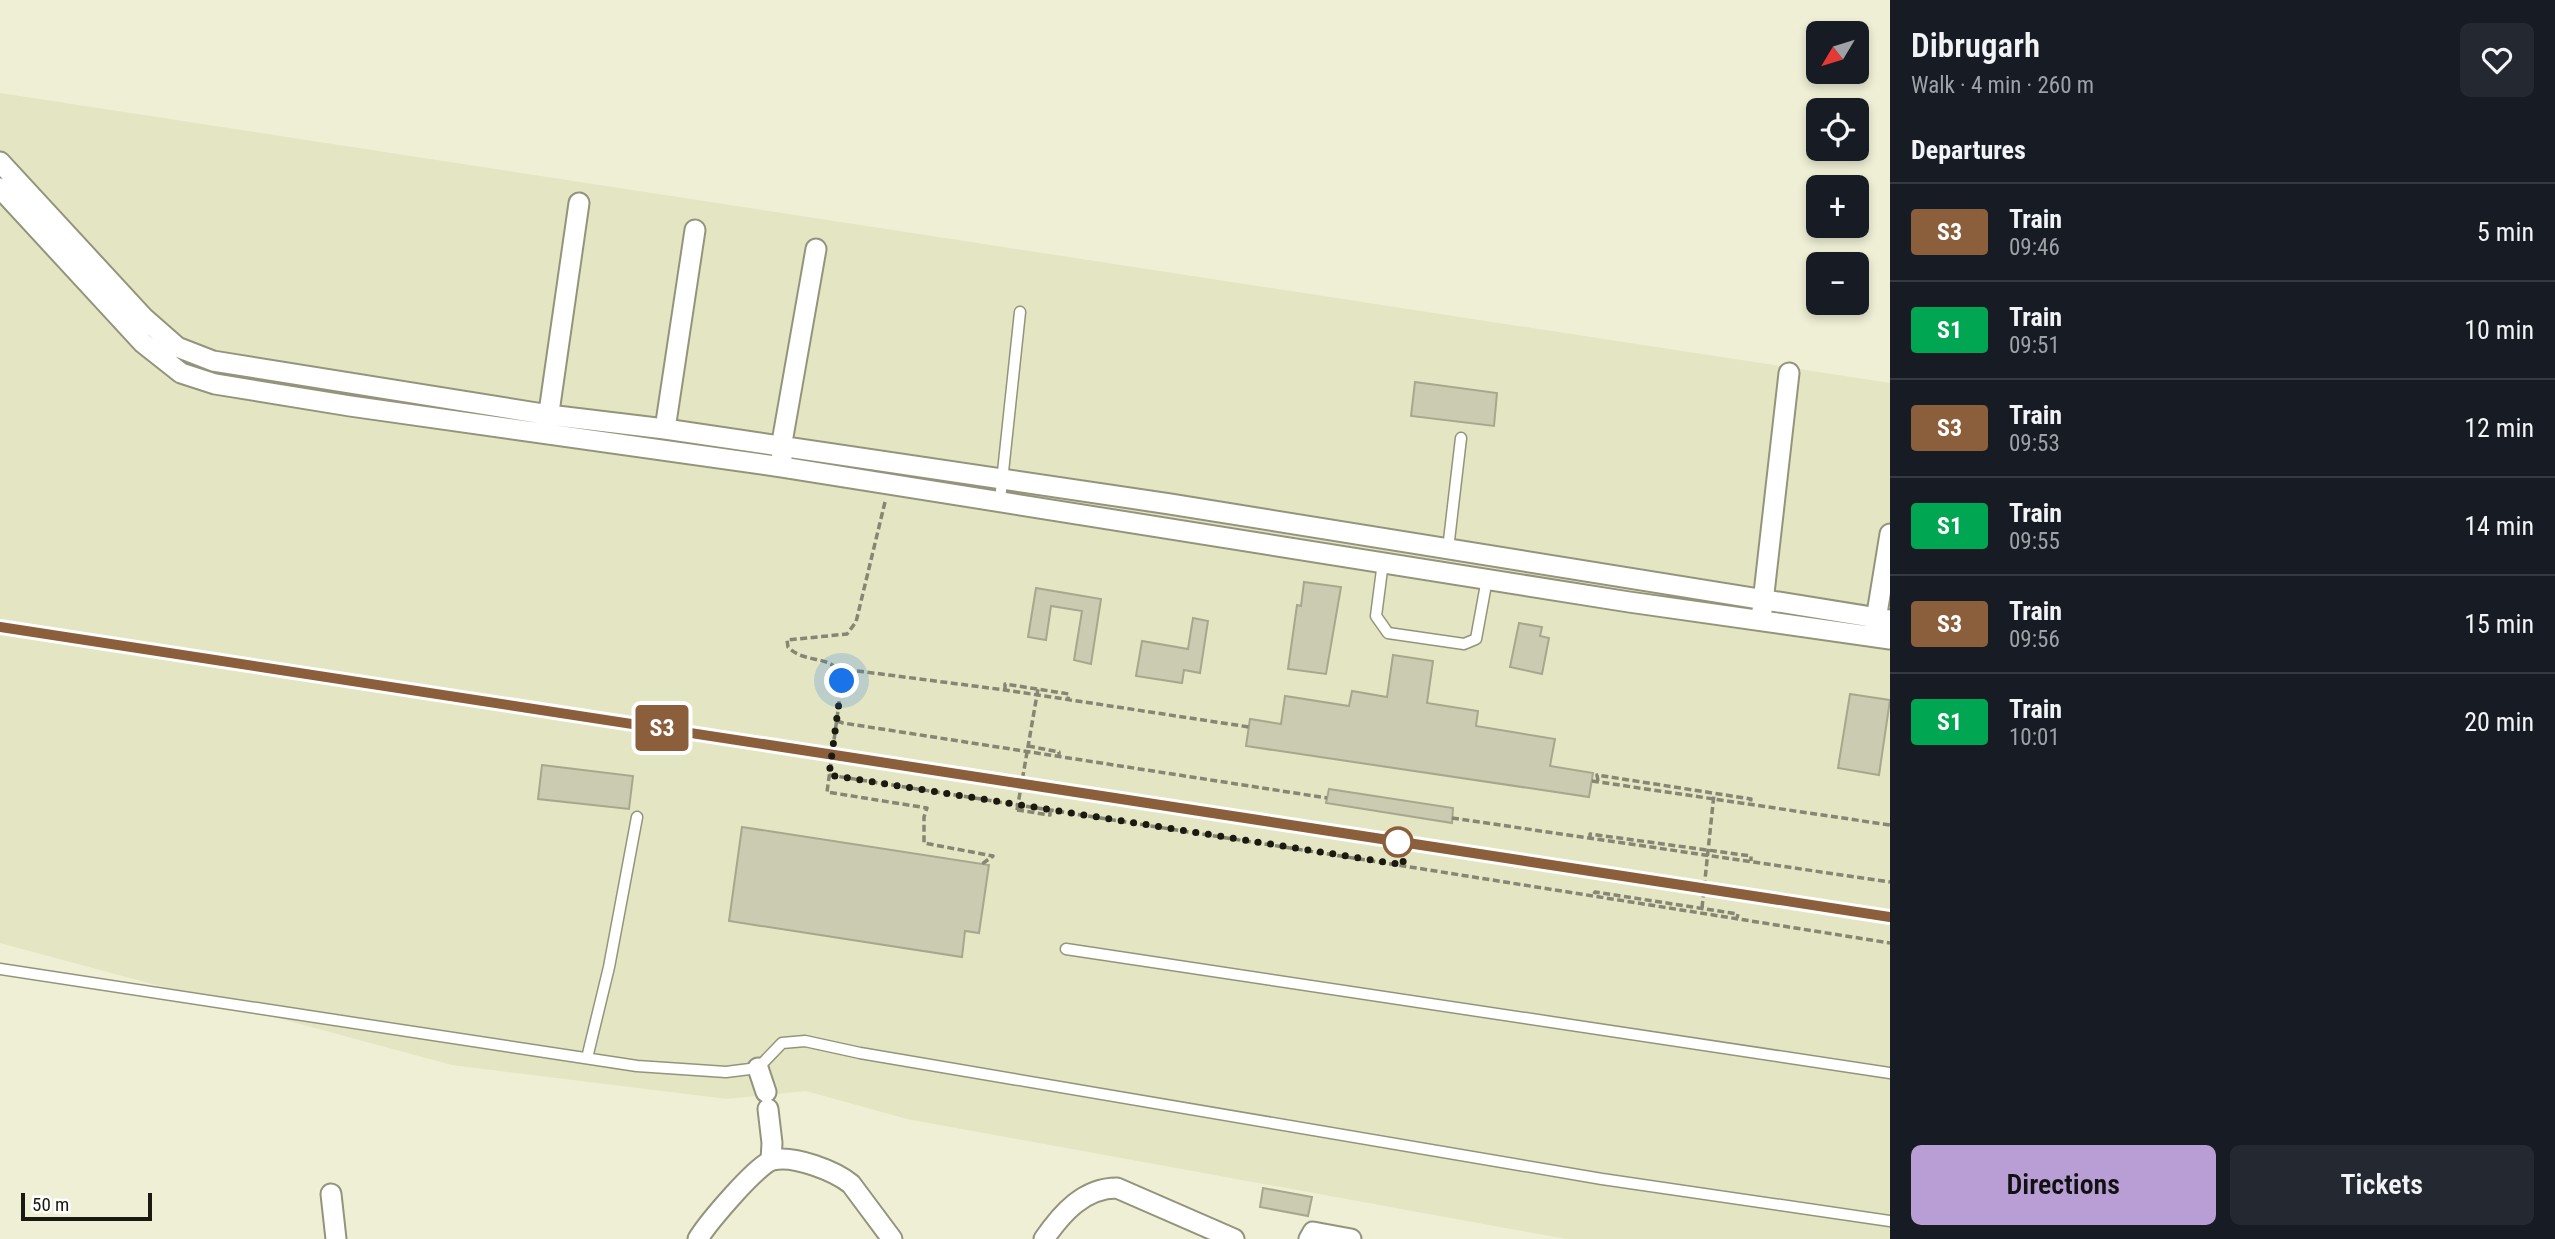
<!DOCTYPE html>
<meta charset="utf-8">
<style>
:root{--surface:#171b24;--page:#242831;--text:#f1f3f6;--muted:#9ea1a6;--line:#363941;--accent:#b89ed4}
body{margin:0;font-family:"Roboto Condensed",sans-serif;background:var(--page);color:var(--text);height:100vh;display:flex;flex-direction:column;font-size:26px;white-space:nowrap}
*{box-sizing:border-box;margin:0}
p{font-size:23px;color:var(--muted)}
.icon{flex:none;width:38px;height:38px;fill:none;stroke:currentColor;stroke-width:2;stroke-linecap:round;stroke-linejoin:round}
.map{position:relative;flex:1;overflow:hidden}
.drawer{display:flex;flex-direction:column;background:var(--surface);width:665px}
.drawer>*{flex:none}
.badge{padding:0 14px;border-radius:5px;font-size:24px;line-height:46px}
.needle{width:46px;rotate:232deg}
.buttons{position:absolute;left:1806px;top:21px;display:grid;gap:14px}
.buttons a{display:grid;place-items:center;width:63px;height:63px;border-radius:10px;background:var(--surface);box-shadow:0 4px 10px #0003;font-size:35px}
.scale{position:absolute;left:21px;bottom:18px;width:131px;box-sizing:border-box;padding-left:7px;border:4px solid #1a1a10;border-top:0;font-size:19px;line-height:24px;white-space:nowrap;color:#1a1a10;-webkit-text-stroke:5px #fff;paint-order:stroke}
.you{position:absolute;width:35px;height:35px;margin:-18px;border:5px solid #fff;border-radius:50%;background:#1a73e8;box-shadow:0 0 0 10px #1a73e833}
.map>.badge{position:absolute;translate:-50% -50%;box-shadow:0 0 0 4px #fff}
h2{padding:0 21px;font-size:26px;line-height:63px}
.round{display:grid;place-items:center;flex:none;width:74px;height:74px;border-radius:10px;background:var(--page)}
.head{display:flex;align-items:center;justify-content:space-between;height:119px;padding:0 21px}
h1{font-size:33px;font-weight:600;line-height:52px}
.primary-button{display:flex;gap:14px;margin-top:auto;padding:14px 21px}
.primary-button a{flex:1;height:80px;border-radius:10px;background:var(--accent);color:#111;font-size:28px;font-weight:600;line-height:80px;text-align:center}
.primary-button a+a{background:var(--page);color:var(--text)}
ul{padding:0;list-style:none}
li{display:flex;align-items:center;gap:21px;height:98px;padding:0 21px;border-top:2px solid var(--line)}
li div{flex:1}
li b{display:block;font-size:26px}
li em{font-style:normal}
li .badge{min-width:77px;font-weight:700;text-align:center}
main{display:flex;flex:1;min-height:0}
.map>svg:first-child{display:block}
.built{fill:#e4e5c2}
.building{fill:#cacbb1;stroke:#a6a78d;stroke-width:2}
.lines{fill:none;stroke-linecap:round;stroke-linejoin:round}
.lane-casing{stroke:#94947c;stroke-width:13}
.street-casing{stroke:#94947c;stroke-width:23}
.path{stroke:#858673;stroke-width:3.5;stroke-dasharray:7 3.5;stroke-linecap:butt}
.lane{stroke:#fff;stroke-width:10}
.street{stroke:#fff;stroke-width:19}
.rail{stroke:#47473a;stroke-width:5}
.path-bridge{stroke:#858673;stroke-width:3.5;stroke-dasharray:7 3.5;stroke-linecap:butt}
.line-casing{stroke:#fff;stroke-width:16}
.line{stroke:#8b5e3c;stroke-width:10}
.walk{stroke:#1a1a10;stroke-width:7;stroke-dasharray:0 12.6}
.stop-dot{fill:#fff;stroke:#8b5e3c;stroke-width:3.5}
</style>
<main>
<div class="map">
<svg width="1890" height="1239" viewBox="0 0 1890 1239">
<rect width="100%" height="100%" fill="#eeefd4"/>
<!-- built -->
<path class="built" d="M0,93L1890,383V1239H1566L907,1119L806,1091L727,1099L452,1065L0,943Z"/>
<!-- building -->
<path class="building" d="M1415,382L1497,393L1494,426L1411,416Z
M1304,582L1341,587L1326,674L1288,669L1297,605L1301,606Z
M1036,588L1101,599L1091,664L1074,660L1082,611L1051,606L1046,640L1028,637Z
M1193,618L1208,621L1200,673L1184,670L1182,683L1136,676L1142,641L1188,649Z
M1519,623L1542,627L1540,636L1549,638L1542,674L1510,667Z
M1393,655L1433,661L1427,703L1478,711L1476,726L1555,739L1550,766L1593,773L1589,797L1246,746L1250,719L1281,724L1285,696L1349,706L1352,691L1387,697Z
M1850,694L1890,700L1879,775L1838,768Z
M542,765L633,776L629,809L538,799Z
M1329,789L1453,808L1452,823L1326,803Z
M742,827L989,865L979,933L965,931L962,957L729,921Z
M1263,1188L1312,1197L1308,1216L1260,1207Z"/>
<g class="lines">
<defs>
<path id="lane" d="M1000,500L1020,312
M1448,549L1461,438
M1383,562L1376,616L1388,633L1464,644L1476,639L1487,579
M1066,949L1890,1073
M0,969L637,1066L726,1072L758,1068L782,1043L805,1041L860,1053L1602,1179L1890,1221
M587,1058L609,967L637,817"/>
<path id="street" d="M0,162L144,318L177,347L213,361L549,415L665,429L1170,504L1890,620
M0,188L143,343L181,373L215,384L350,406L782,467L1629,602L1890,639
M547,426L579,203
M665,429L695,230
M782,459L781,448L816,249
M1762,611L1789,373
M1874,632L1890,534
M758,1068L766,1092
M768,1109L772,1143L771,1160
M331,1194L336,1239
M698,1239C707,1224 758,1163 773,1160C794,1155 835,1171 851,1184L892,1239
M1044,1239C1062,1213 1084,1188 1117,1188L1234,1239
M1309,1239L1313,1232L1351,1239"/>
</defs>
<!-- lane casing -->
<use href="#lane" class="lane-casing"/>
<!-- street casing -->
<use href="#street" class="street-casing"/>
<!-- path -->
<path class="path" d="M885,502L856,622L847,634L787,640L788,647C806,666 837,652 842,681L827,792L927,808L924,817V843L993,856L982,864
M837,665L850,670L1005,690L1249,727
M1005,690V684L1069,694L1068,699
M837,721L843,723L1327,798
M1028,746L1059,752V755
M829,775L1890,943
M1592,781L1890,825
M1598,781L1597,775L1751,799L1750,804
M1017,810L1050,815V809
M1452,818L1890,882
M1590,839V834L1751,856V861
M1594,894L1595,892L1738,914L1737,918"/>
<!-- lane -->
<use href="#lane" class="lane"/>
<!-- street -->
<use href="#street" class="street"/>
<!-- rail -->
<path class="rail" d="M0,627L1890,917"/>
<!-- path-bridge -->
<path class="path-bridge" d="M1017,810L1038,689
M1702,908L1714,794"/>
</g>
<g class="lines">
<defs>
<path id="line" d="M0,627L1890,917"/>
</defs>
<!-- line casing -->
<use href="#line" class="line-casing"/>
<!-- line -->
<use href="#line" class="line"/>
<!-- walk -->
<path class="walk" d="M842,681L829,775L1404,865L1398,842"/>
</g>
<!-- markers -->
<circle class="stop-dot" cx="1398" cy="842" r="14"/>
</svg>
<div class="buttons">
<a><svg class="needle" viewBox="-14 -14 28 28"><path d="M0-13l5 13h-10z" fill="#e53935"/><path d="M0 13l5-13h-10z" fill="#9ea1a6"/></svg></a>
<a><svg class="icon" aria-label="locate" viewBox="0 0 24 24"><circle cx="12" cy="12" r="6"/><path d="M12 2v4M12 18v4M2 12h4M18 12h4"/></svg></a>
<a>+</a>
<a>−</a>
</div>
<div class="scale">50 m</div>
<div class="you" style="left:842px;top:681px"></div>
<b class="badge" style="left:662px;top:728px;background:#8b5e3c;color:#fff">S3</b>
</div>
<section class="drawer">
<div class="head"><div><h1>Dibrugarh</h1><p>Walk · 4 min · 260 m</p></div><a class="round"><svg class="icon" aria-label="heart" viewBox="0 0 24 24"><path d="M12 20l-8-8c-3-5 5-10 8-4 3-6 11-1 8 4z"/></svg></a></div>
<h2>Departures</h2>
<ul>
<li><span class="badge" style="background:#8b5e3c;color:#fff">S3</span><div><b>Train</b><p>09:46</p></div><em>5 min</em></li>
<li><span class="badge" style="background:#00a651;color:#fff">S1</span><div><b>Train</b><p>09:51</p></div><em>10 min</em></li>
<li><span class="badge" style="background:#8b5e3c;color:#fff">S3</span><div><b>Train</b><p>09:53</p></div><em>12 min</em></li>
<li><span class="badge" style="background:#00a651;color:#fff">S1</span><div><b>Train</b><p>09:55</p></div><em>14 min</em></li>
<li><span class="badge" style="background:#8b5e3c;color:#fff">S3</span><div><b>Train</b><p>09:56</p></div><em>15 min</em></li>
<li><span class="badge" style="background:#00a651;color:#fff">S1</span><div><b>Train</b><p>10:01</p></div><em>20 min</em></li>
</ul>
<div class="primary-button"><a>Directions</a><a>Tickets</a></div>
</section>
</main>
